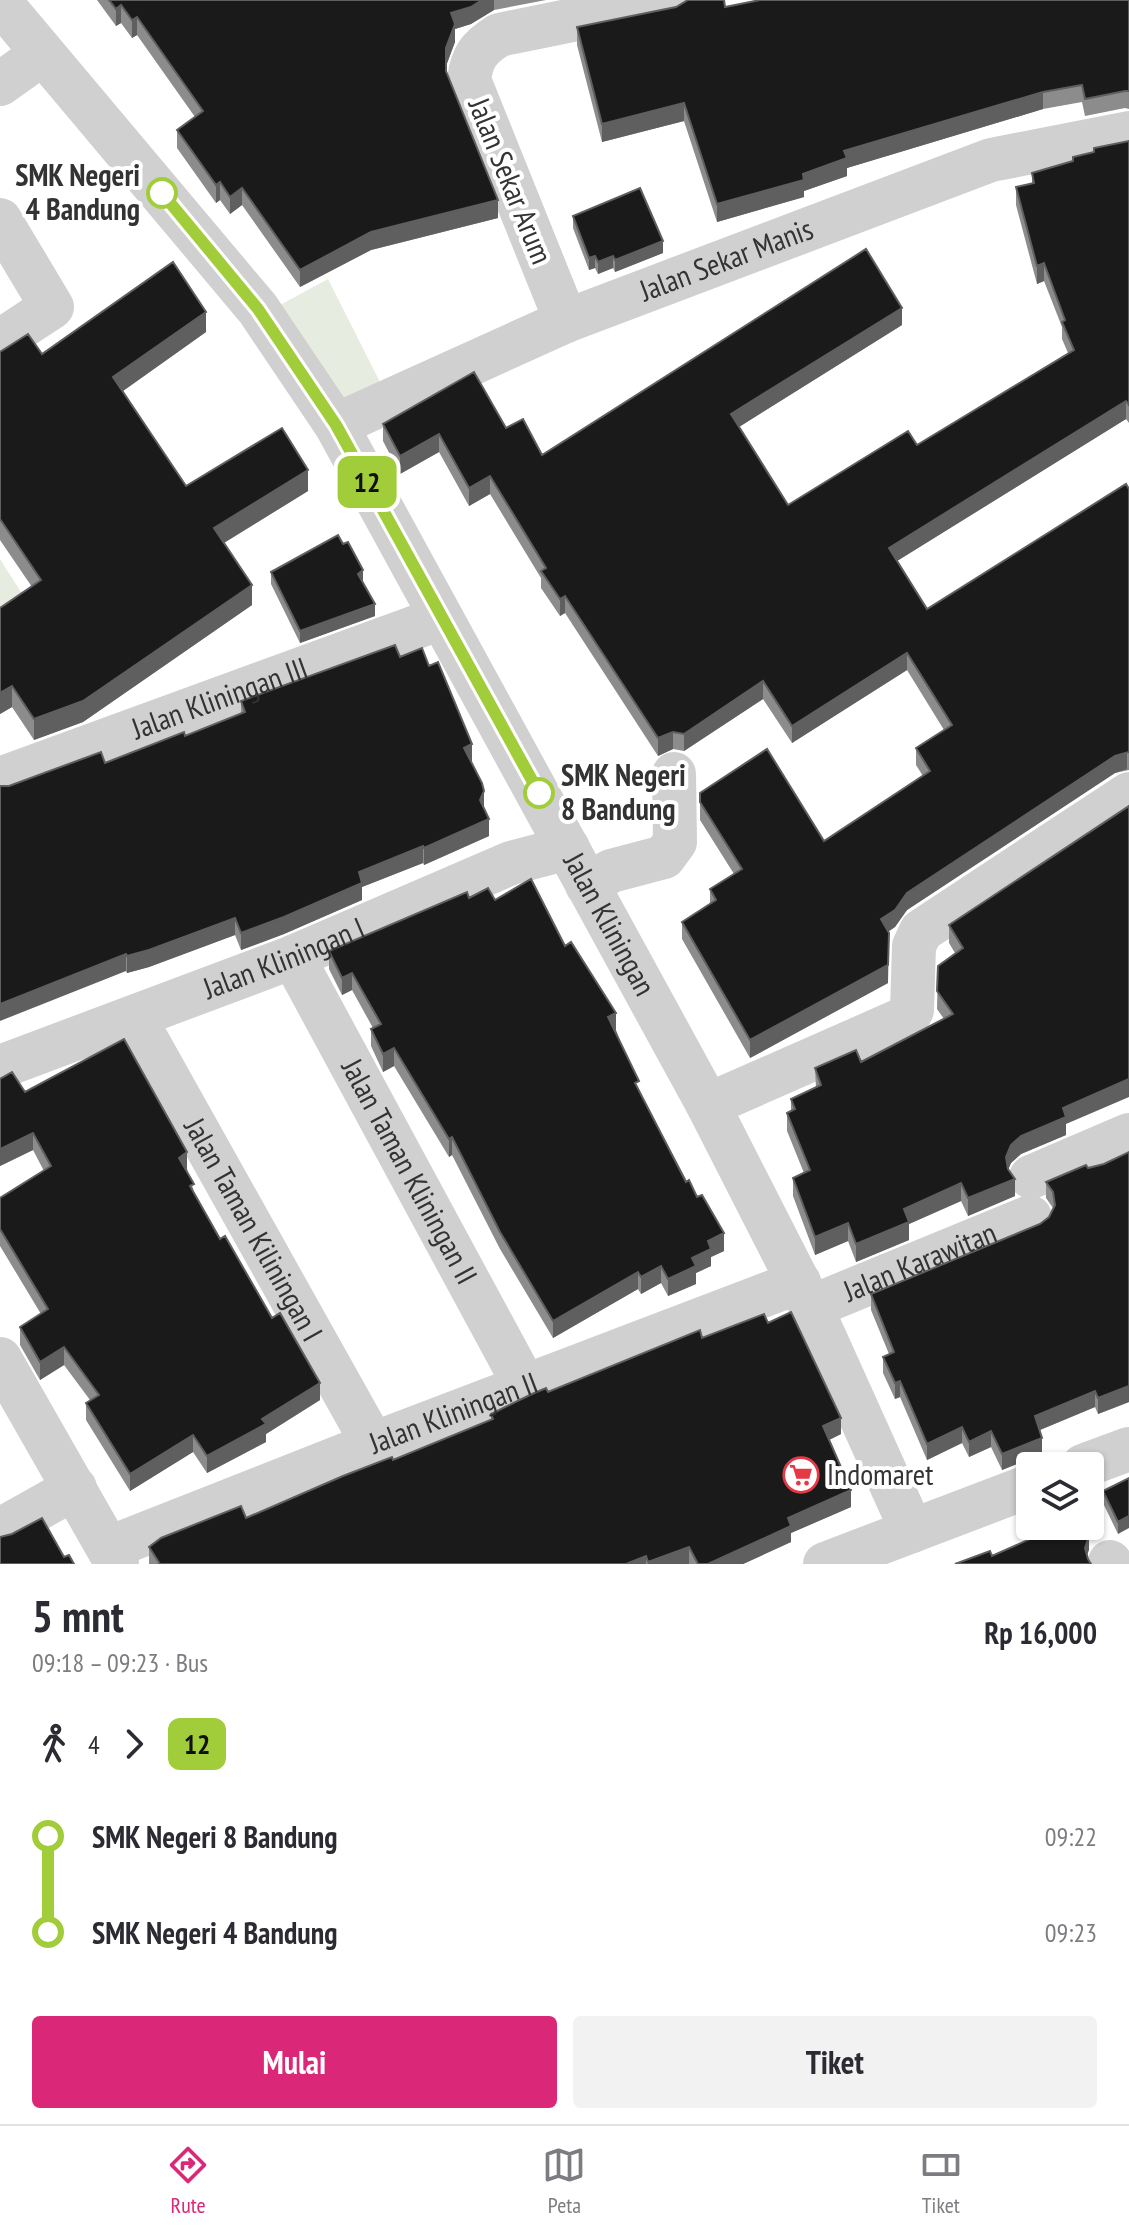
<!DOCTYPE html>
<html lang="id">
<meta charset="utf-8">
<style>
:root{--surface:#fff;--page:#f2f2f3;--text:#2b2b33;--muted:#7c7c81;--line:#e1e1e2;--accent:#db2777}
body{margin:0;font-family:"PT Sans Narrow",sans-serif;background:var(--page);color:var(--text);height:100vh;display:flex;flex-direction:column;font-size:30px;white-space:nowrap}
*{box-sizing:border-box;margin:0}
p{font-size:26px;color:var(--muted)}
.icon{flex:none;width:44px;height:44px;fill:none;stroke:currentColor;stroke-width:2;stroke-linecap:round;stroke-linejoin:round}
.map{position:relative;height:1564px;overflow:hidden}
.panel{display:flex;flex-direction:column;background:var(--surface);flex:1}
.panel>*{flex:none}
.badge{padding:0 16px;border-radius:12px;font-size:28px;line-height:52px}
.controls{position:absolute;left:1016px;top:1452px;display:grid;gap:16px}
.controls a{display:grid;place-items:center;width:88px;height:88px;border-radius:8px;background:var(--surface);box-shadow:0 2px 6px #0004;font-size:40px}
.map>.badge{position:absolute;translate:-50% -50%;box-shadow:0 0 0 4px #fff}
.legs{display:flex;align-items:center;gap:12px;height:88px;padding:0 32px;font-size:26px}
.legs p{margin-inline-start:auto}
.head{display:flex;align-items:center;justify-content:space-between;height:136px;padding:0 32px}
h1{font-size:44px;font-weight:700;line-height:60px}
.primary-button{display:flex;gap:16px;margin-top:auto;padding:16px 32px}
.primary-button a{flex:1;height:92px;border-radius:8px;background:var(--accent);color:#fff;font-size:32px;font-weight:700;line-height:92px;text-align:center}
.primary-button a+a{background:var(--page);color:var(--text)}
ul{padding:0 32px;list-style:none}
li{display:flex;align-items:center;gap:28px;height:96px;font-size:30px}
li i{display:grid;place-items:center;width:12px;height:100%;margin:0 10px;background:currentColor}
li i::after{content:'';width:20px;height:20px;margin:-10px;border:6px solid;border-radius:50%;background:var(--surface)}
li p{margin-inline-start:auto}
li:first-child i{background:linear-gradient(#0000 50%,currentColor 0)}
li:last-child i{background:linear-gradient(currentColor 50%,#0000 0)}
.menu{display:flex;justify-content:space-around;align-items:center;height:112px;border-top:2px solid var(--line);background:var(--surface);font-size:22px;color:var(--muted)}
.menu a{display:grid;justify-items:center;gap:4px}
.menu .selected{color:var(--accent)}
.map>svg:first-child{display:block}
.green{fill:#e6ecdf}
.lines{fill:none;stroke-linecap:round;stroke-linejoin:round}
.minor{stroke:#d0d0d0;stroke-width:44}
.wall{fill:#8c8c8c}
.shaded-wall{fill:#5f5f5f}
.building{fill:#1a1a1a;stroke:#5f5f5f;stroke-width:2}
.line-1-casing{stroke:#fff;stroke-width:18}
.line-1{stroke:#a2cd3a;stroke-width:12}
.stop-1-dot{fill:#fff;stroke:#a2cd3a;stroke-width:4}
.labels{text-anchor:middle;stroke-width:8;stroke-linejoin:round;paint-order:stroke}
.stop-label{font-size:30px;font-weight:bold;fill:#333;stroke:#fff;text-anchor:end}
.street-label{font-size:30px;fill:#333;stroke:#fff}
.poi-label{font-size:30px;fill:#333;stroke:#fff;text-anchor:start}
</style>
<div class="map">
<svg width="1129" height="1564" viewBox="0 0 1129 1564">
<rect width="100%" height="100%" fill="#fff"/>
<!-- green -->
<path class="green" d="M328,279L382,386L337,420L267,312Z
M0,559L26,600L0,616Z"/>
<g class="lines">
<!-- minor -->
<g class="minor">
<path id="s1" d="M0,2L258,309L336,425L708,1105L811,1307L912,1531"/>
<path d="M0,84L42,54"/>
<path d="M0,220L52,307L0,341"/>
<path d="M566,321L469,80C472,56 479,48 499,35L671,0"/>
<path id="s2" d="M336,425L566,321L991,160L1129,133"/>
<path id="s3" d="M0,779L441,618"/>
<path d="M587,885L611,871L664,857L675,842L674,774"/>
<path id="s4" d="M293,957L525,1386"/>
<path id="s5" d="M134,1017L373,1444"/>
<path id="s6" d="M0,1067L293,957L511,863L568,848"/>
<path d="M708,1105L908,1017L912,1010L914,946L921,931L1129,794"/>
<path d="M1031,1177L1129,1135"/>
<path id="s7" d="M811,1307L1030,1217"/>
<path d="M0,1359L117,1564"/>
<path d="M1083,1466L1129,1449"/>
<path d="M0,1530L75,1488"/>
<path id="s8" d="M109,1548L373,1444L799,1282"/>
<path d="M1110,1562L1111,1564"/>
<path d="M825,1564L1030,1486"/>
</g>
</g>
<!-- wall -->
<path class="wall" d="M97,0H546L494,10L471,24L455,29V42L446,66V72L498,218L371,250L300,287L242,205L230,214L220,200L216,203L177,148V130L195,117L137,35L132,38L121,23L116,26Z
M1129,0V109L1125,108L1085,116L1082,102L1043,109L847,168V176L804,191V197L717,222L684,121L602,142L577,45V27L676,7L687,2L725,7Z
M1129,141V423L1126,419L897,561L927,609L1129,489V770L1115,773L907,910L895,927L888,932V983L750,1058L682,939V922L710,904V889L734,874L700,820V793L824,841L923,776L916,765V748L944,730L907,670L792,743L763,699L684,751L673,749L658,756L565,613L560,616L541,588V578L490,494L469,506L439,452L400,474L383,441V424L506,428L542,455L902,325L739,427L788,505L917,445L1068,353L1062,339V327L1044,281L1037,284L1016,205V187L1032,184V173L1073,162L1094,152V148Z
M573,216L663,253L615,272L613,268L598,274L595,268L589,270L573,228Z
M206,332L123,391L186,486L308,491L224,543L252,605L83,722L34,740L12,707L0,714V608L32,587L0,540V352L42,354Z
M271,572L363,583L375,616L300,643L271,584Z
M400,657L429,666L472,761H471L484,808L489,836L424,865L423,863L362,887V900L284,934L241,950L235,935L149,967L127,973L9,786L105,763L185,736L241,714V701Z
M469,898L495,900L565,946L616,1030L639,1091L724,1251L711,1257V1266L696,1273V1284L668,1296L661,1283L641,1294L638,1289L553,1338L500,1249L452,1155L449,1157L394,1066L383,1072L371,1046V1029L373,1028L352,990L342,995L329,969V951Z
M949,925L1066,1124V1135L1021,1154L1011,1163L1008,1169L1015,1196L968,1216L961,1201L909,1224V1240L856,1262L848,1241L815,1255L793,1196V1178L804,1173L787,1131V1113L791,1111V1099L816,1088L815,1068L861,1062L944,1019L937,1009L938,966L955,953L949,943Z
M0,1079L187,1169L194,1192L220,1239L320,1400L266,1434V1442L207,1473L193,1452L130,1491L86,1420V1403L90,1400L64,1365L40,1380L20,1345V1327L41,1314L0,1246V1198L44,1171L33,1150L0,1166Z
M1129,1152V1402L1098,1414L1095,1407L1040,1430L1042,1454L1002,1470L991,1447L969,1457L962,1443L927,1460L900,1397L895,1399L883,1373V1357L889,1354L871,1310V1294L1040,1224L1049,1217L1053,1208L1046,1198V1182L1104,1164Z
M768,1323L841,1434L829,1440L851,1507L791,1533V1542L743,1564H149V1547L246,1518L393,1460L491,1420V1414L548,1392L702,1338Z
M1129,1478L1118,1534L1103,1503V1491Z"/>
<!-- shaded-wall -->
<path class="shaded-wall" d="M482,0H494V10L471,24L455,29V42L446,66V48L451,13Z
M121,5V23L116,26V9Z
M137,17V35L132,38V20Z
M1043,92V109L847,168V176L804,191V197L717,222V204L844,151Z
M684,103V121L602,142V124Z
M220,182V200L216,203V185Z
M242,188V205L230,214V197Z
M498,200V218L371,250L300,287V270L371,232Z
M663,241V253L615,272V260Z
M595,256V268L589,270V258Z
M613,256V268L598,274V262Z
M1044,263V281L1037,284V266Z
M902,308V325L731,432V414Z
M206,312V332L113,398V377Z
M1126,401V419L889,566V548Z
M439,434V452L400,474V456Z
M308,470V491L214,549V528Z
M490,476V494L469,506V488Z
M363,570V582L358,574Z
M252,585V605L83,722L34,740V719Z
M565,596V613L560,616V599Z
M375,604V616L300,643V631Z
M907,653V670L792,743V726Z
M763,681V699L684,751V734Z
M12,686V707L0,714V693Z
M673,732V749L658,756V738Z
M472,744V761L464,765V748Z
M1127,752V769L1115,773L907,910L895,927L881,936V919L907,893L1115,756Z
M484,791V808L480,800Z
M489,819V836L424,865V848Z
M423,846V863L362,887V900L284,934L241,950V933L359,872Z
M235,918V935L149,967L127,973V956Z
M889,933L888,983L750,1058V1040Z
M126,954V971L0,1021V1004Z
M352,973V990L342,995V978Z
M616,1013V1030L608,1034V1017Z
M394,1048V1066L383,1072V1054Z
M1129,1079V1097L1066,1124V1135L1021,1154L1011,1163L1006,1175V1157L1011,1145L1021,1136L1063,1108Z
M33,1133V1150L0,1166V1149Z
M452,1137V1155L449,1157V1139Z
M187,1152V1169L179,1175V1158Z
M1015,1179V1196L968,1216V1198Z
M961,1183V1201L909,1224V1240L856,1262V1244L904,1209Z
M848,1223V1241L815,1255V1237Z
M724,1233V1251L711,1257V1266L696,1273V1284L668,1296V1279L708,1241Z
M661,1266V1283L641,1294V1277Z
M638,1272V1289L553,1338V1321Z
M64,1347V1365L40,1380V1362Z
M900,1381V1397L895,1399V1383Z
M320,1383V1400L266,1434V1442L207,1473V1456L262,1419Z
M1129,1386V1402L1098,1414V1398Z
M1095,1391V1407L1035,1432V1416Z
M841,1418V1434L823,1443V1426Z
M962,1427V1443L927,1460V1444Z
M991,1431V1447L969,1457V1442Z
M193,1435V1452L130,1491V1474Z
M1042,1438V1454L1002,1470V1454Z
M851,1490V1507L791,1533V1542L743,1564H708L788,1518Z
M1129,1516V1528L1118,1534V1522Z
M1089,1536V1550L1085,1561V1548Z
M689,1547V1564H648V1562Z
M646,1556V1564H626Z"/>
<!-- building -->
<path class="building" d="M109,0H482L471,7L451,13L455,24L446,48V71L498,200L371,232L300,270L242,188L230,197L220,182L216,185L177,130L203,111L137,17L132,20L121,5L116,9Z
M688,0H724L725,7L760,0H1129V91H1125L1085,99L1082,85L1043,92L844,151L847,158L803,174L804,180L717,204L684,103L602,124L577,27L676,7Z
M1129,141V405L1126,401L889,548L927,609L1126,484L1129,489V752L1115,756L907,893L895,910L881,919L889,933L888,965L750,1040L682,922L716,900L710,889L742,869L700,802V793L767,749L824,841L930,771L916,748L952,725L907,653L792,726L763,681L684,734L673,732L658,738L565,596L560,599L541,571L546,568L490,476L469,488L439,434L400,456L383,424L474,372L506,428L523,419L542,455L866,249L902,308L731,414L788,505L908,431L917,445L1074,350L1062,322L1065,320L1044,263L1037,266L1016,187L1034,183L1032,173L1073,161V157L1094,152V148Z
M640,188L663,241L615,260L613,256L598,262L595,256L589,258L573,216Z
M173,262L206,312L113,377L186,486L282,428L308,470L214,528L252,585L83,701L34,719L12,686L0,693V608L41,580L0,519V352L28,334L42,354Z
M338,535L343,544L348,542L363,570L358,574L375,604L300,631L271,572Z
M395,645L400,657L422,648L429,666L438,662L472,744L464,748L482,783L484,791L480,800L489,819L424,848L423,846L359,872L362,883L284,917L241,933L235,918L149,950L127,956L126,954L0,1004V786H9L101,752L105,763L184,732L185,736L245,712L241,701Z
M1129,806V1079L1063,1108L1066,1117L1021,1136L1011,1145L1006,1157L1008,1169L1015,1179L968,1198L961,1183L904,1209L909,1222L856,1244L848,1223L815,1237L793,1178L810,1170L787,1113L795,1109L791,1099L821,1085L815,1068L856,1050L861,1062L953,1014L937,991L938,966L963,948L949,925Z
M531,879L565,946L571,942L616,1013L608,1017L639,1081L635,1083L686,1182L689,1180L697,1197L702,1195L724,1233L708,1241L711,1249L692,1258L696,1266L668,1279L661,1266L641,1277L638,1272L553,1321L500,1232L452,1137L449,1139L394,1048L383,1054L371,1029L381,1024L352,973L342,978L329,951L467,892L469,898L488,888L495,900Z
M124,1039L187,1152L179,1158L194,1184L190,1186L220,1239L225,1236L272,1318L280,1313L320,1383L262,1419L266,1424L207,1456L193,1435L130,1474L86,1403L99,1395L64,1347L40,1362L20,1327L48,1309L0,1229V1198L51,1166L33,1133L0,1149V1079L12,1072L25,1092Z
M1129,1152V1386L1098,1398L1095,1391L1035,1416L1042,1438L1002,1454L991,1431L969,1442L962,1427L927,1444L900,1381L895,1383L883,1357L894,1352L871,1294L1040,1224L1049,1217L1055,1205L1053,1192L1046,1182L1086,1165L1088,1168L1104,1164Z
M791,1312L841,1418L823,1426L851,1490L788,1518L791,1526L708,1564H698L689,1547L648,1562L646,1556L626,1564H160L149,1547L161,1538L241,1506L246,1518L343,1476L392,1457L393,1460L493,1419L491,1414L532,1394L546,1388L548,1392L700,1330L702,1338L764,1314L768,1323Z
M1129,1478V1516L1118,1522L1103,1491Z
M42,1518L64,1557L69,1555L74,1564H0V1537L12,1534Z
M1059,1526H1084L1089,1536L1085,1548L1088,1559L1091,1564H955L990,1551L992,1556Z"/>
<g class="lines">
<defs>
<path id="line-1" d="M162,193L258,309L336,425L539,793"/>
</defs>
<!-- line-1 casing -->
<use href="#line-1" class="line-1-casing"/>
<!-- line-1 -->
<use href="#line-1" class="line-1"/>
</g>
<!-- icons -->
<defs>
<symbol id="supermarket-ring" viewBox="-11 -11 22 22"><circle r="9.5" fill="#fff" stroke="#e63946" stroke-width="1.5"/><path d="M-6-5.5h2.5l.6 2H6L4.5 2H-2.5L-4.4-4H-6ZM-1.5 3.2a1.3 1.3 0 1 0 .1 0ZM3 3.2a1.3 1.3 0 1 0 .1 0Z" fill="#e63946"/></symbol>
</defs>
<g fill-rule="evenodd">
<use href="#supermarket-ring" x="781" y="1455" width="40" height="40"/>
</g>
<!-- markers -->
<g class="stop-1-dot">
<circle cx="162" cy="193" r="14"/>
<circle cx="539" cy="793" r="14"/>
</g>
<g class="labels">
<!-- stop labels -->
<g class="stop-label">
<text x="140" y="186">SMK Negeri<tspan x="140" dy="34">4 Bandung</tspan></text>
<text x="561" y="786" text-anchor="start">SMK Negeri<tspan x="561" dy="34">8 Bandung</tspan></text>
</g>
<!-- street labels -->
<g class="street-label">
<text transform="translate(510 181) rotate(68)" y="10">Jalan Sekar Arum</text>
<text dy="10" stroke="none"><textPath href="#s2" startOffset="424">Jalan Sekar Manis</textPath></text>
<text dy="10" stroke="none"><textPath href="#s3" startOffset="234">Jalan Kliningan III</textPath></text>
<text dy="10" stroke="none"><textPath href="#s1" startOffset="1110">Jalan Kliningan</textPath></text>
<text dy="10" stroke="none"><textPath href="#s6" startOffset="304">Jalan Kliningan I</textPath></text>
<text dy="10" stroke="none"><textPath href="#s4" startOffset="244">Jalan Taman Kliningan II</textPath></text>
<text dy="10" stroke="none"><textPath href="#s5" startOffset="244">Jalan Taman Kiliningan I</textPath></text>
<text dy="10" stroke="none"><textPath href="#s7" startOffset="118">Jalan Karawitan</textPath></text>
<text dy="10" stroke="none"><textPath href="#s8" startOffset="370">Jalan Kliningan II</textPath></text>
</g>
<!-- poi labels -->
<g class="poi-label">
<text x="827" y="1485">Indomaret</text>
</g>
</g>
</svg>
<div class="controls">
<a><svg class="icon" aria-label="layers" viewBox="0 0 24 24"><path d="M12 4l9 5-9 5-9-5zM3 14l9 5 9-5"/></svg></a>
</div>
<b class="badge" style="left:367px;top:482px;background:#a2cd3a;color:#111">12</b>
</div>
<section class="panel">
<div class="head"><div><h1>5 mnt</h1><p>09:18 – 09:23 · Bus</p></div><b>Rp 16,000</b></div>
<div class="legs"><svg class="icon" aria-label="walk" viewBox="0 0 24 24"><circle cx="13" cy="4" r="2"/><path d="M13 8l-2 6 4 7M11 14l-3 7M7 12l3-4h3l4 4"/></svg>4<svg class="icon" aria-label="forward" viewBox="0 0 24 24"><path d="M9 5l7 7-7 7"/></svg><b class="badge" style="background:#a2cd3a;color:#111">12</b></div>
<ul>
<li><i style="color:#a2cd3a"></i><b>SMK Negeri 8 Bandung</b><p>09:22</p></li>
<li><i style="color:#a2cd3a"></i><b>SMK Negeri 4 Bandung</b><p>09:23</p></li>
</ul>
<div class="primary-button"><a>Mulai</a><a>Tiket</a></div>
</section>
<nav class="menu">
<a class="selected"><svg class="icon" aria-label="directions" viewBox="0 0 24 24"><path d="M12 3l9 9-9 9-9-9zM9 14v-3h6M13 9l2 2-2 2"/></svg>Rute</a>
<a><svg class="icon" aria-label="map" viewBox="0 0 24 24"><path d="M3 6l6-2 6 2 6-2v14l-6 2-6-2-6 2zM9 4v14M15 6v14"/></svg>Peta</a>
<a><svg class="icon" aria-label="tickets" viewBox="0 0 24 24"><path d="M3 7h18v10H3zM15 7v10"/></svg>Tiket</a>
</nav>
